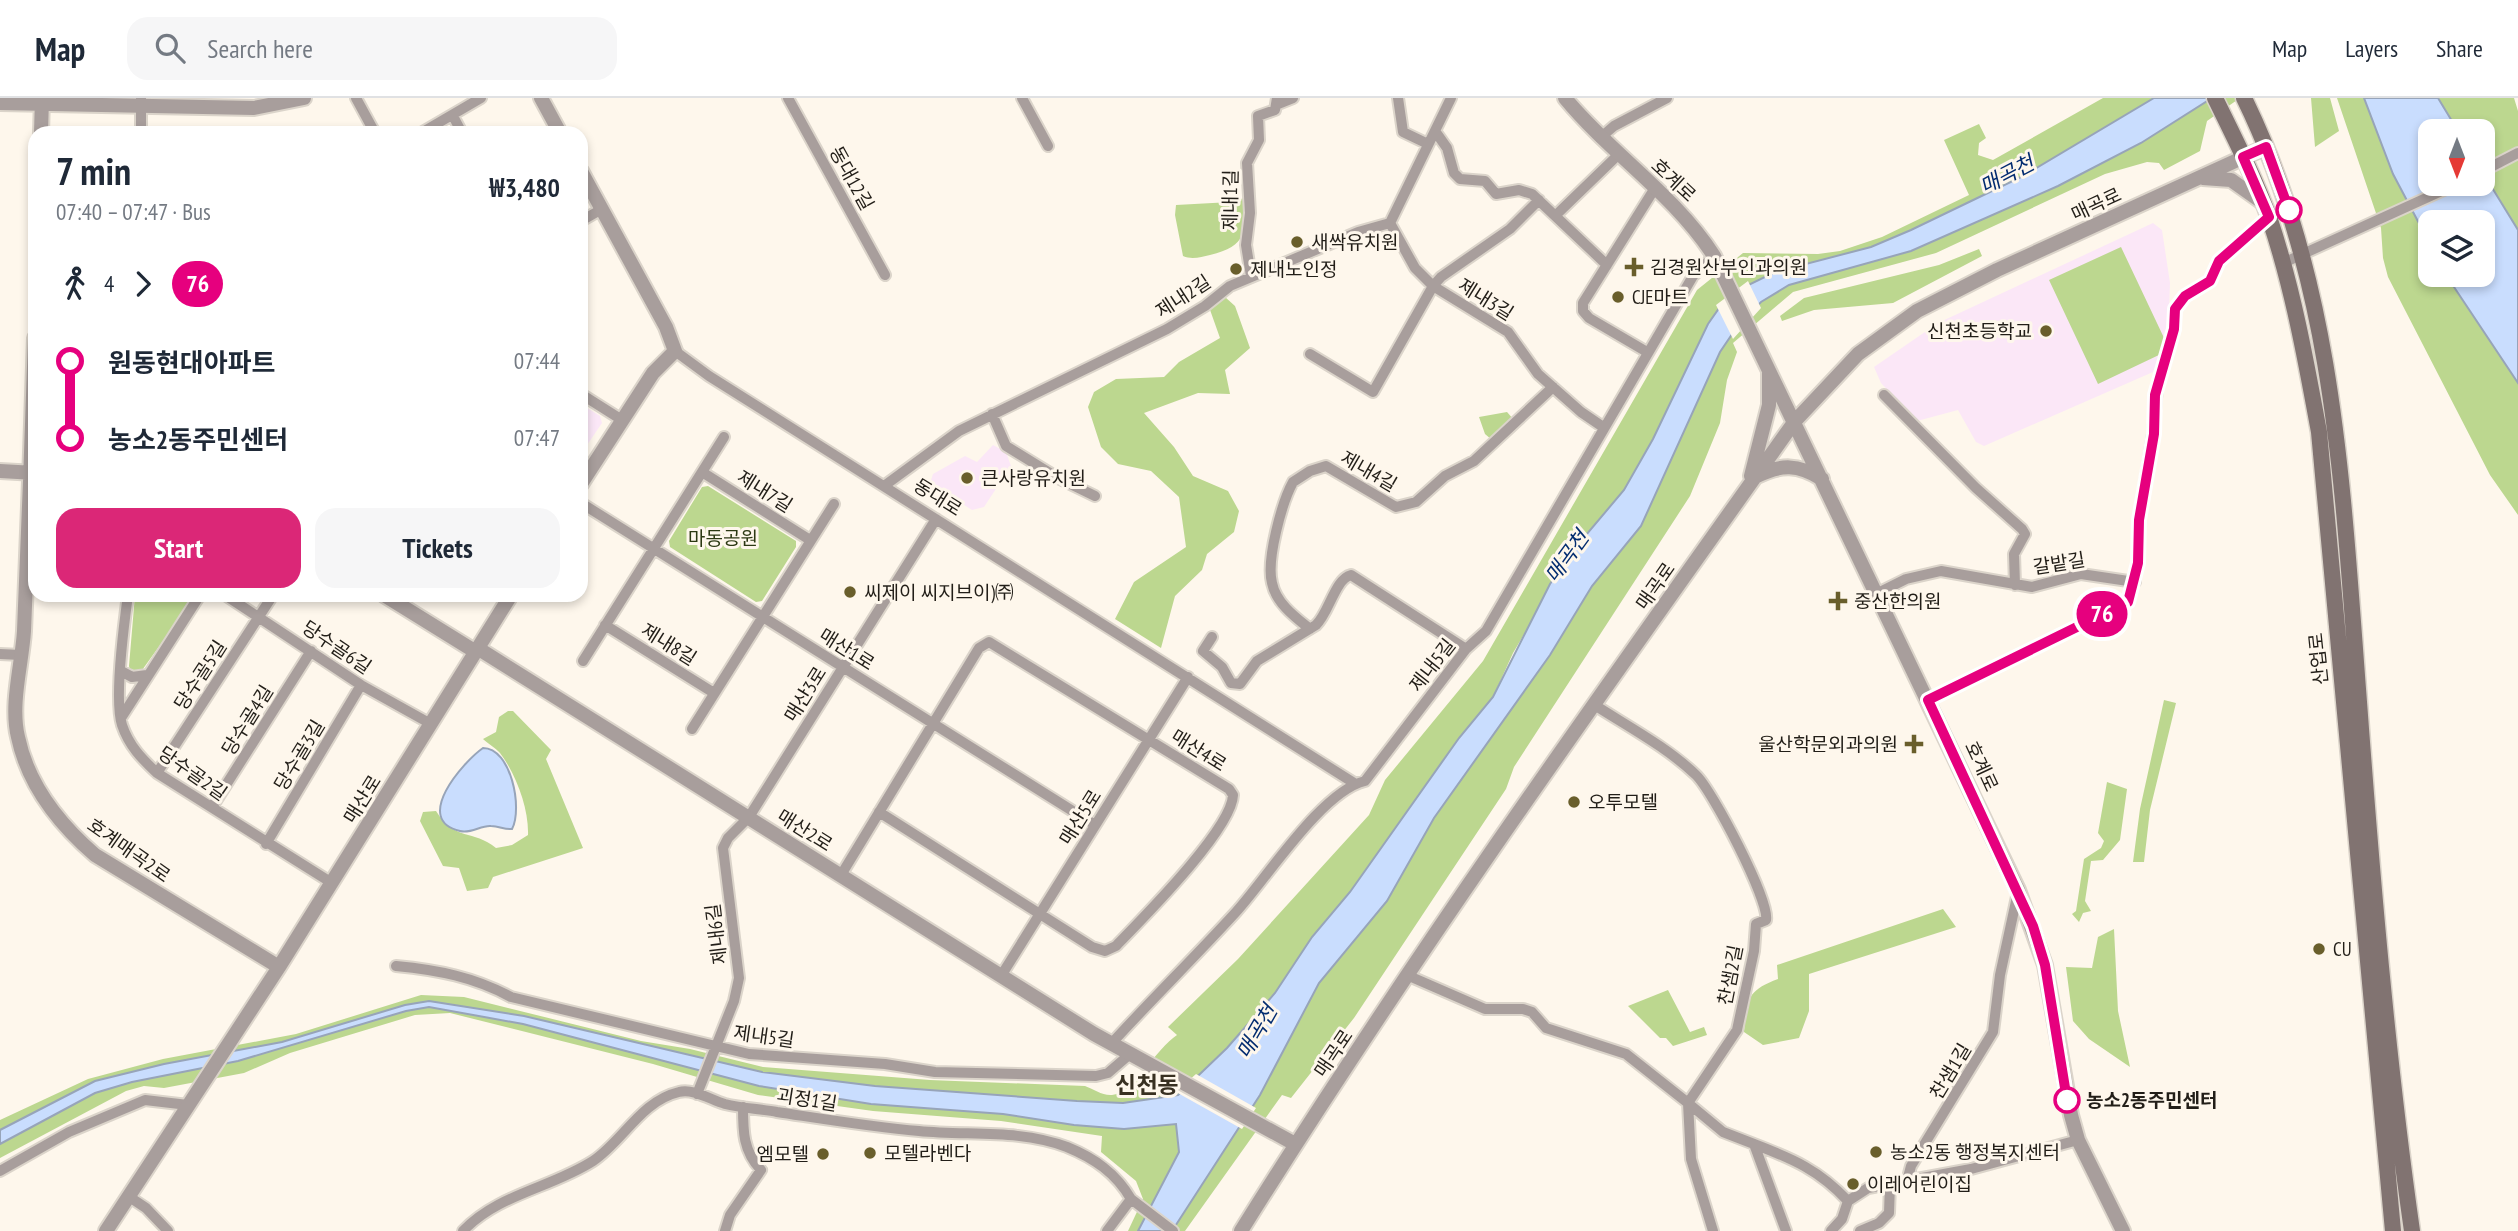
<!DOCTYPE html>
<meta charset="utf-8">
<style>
:root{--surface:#fff;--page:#f6f6f7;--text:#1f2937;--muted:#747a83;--line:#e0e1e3;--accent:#db2777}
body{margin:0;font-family:"PT Sans Narrow","Noto Sans KR",sans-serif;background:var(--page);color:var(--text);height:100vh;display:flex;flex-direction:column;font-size:26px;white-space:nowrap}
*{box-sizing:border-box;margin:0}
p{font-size:23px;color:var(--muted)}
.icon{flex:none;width:38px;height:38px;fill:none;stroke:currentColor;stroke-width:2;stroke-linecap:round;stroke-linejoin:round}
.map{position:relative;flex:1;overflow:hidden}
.side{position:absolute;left:28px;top:28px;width:560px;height:476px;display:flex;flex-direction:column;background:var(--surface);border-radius:21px;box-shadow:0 4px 10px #0003}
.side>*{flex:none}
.badge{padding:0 14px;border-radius:23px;font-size:24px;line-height:46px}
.needle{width:46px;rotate:180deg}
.buttons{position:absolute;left:2418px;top:21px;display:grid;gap:14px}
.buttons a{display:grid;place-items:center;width:77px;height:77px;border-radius:14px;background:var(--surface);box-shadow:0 4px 10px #0003;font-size:35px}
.map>.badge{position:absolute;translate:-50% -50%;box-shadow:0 0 0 4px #fff}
.legs{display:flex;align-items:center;gap:10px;height:77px;padding:0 28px;font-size:23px}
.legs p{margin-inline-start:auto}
.overview{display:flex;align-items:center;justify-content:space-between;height:119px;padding:0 28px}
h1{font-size:38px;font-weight:700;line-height:52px}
.button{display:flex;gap:14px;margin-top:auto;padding:14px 28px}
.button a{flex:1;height:80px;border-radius:21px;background:var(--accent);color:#fff;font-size:28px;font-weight:700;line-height:80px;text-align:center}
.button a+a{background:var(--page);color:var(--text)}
ul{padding:0 28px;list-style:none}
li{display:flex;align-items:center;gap:24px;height:77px;font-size:26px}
li i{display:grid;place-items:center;width:10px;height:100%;margin:0 9px;background:currentColor}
li i::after{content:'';width:18px;height:18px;margin:-9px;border:5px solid;border-radius:50%;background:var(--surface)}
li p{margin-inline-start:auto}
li:first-child i{background:linear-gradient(#0000 50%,currentColor 0)}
li:last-child i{background:linear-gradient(currentColor 50%,#0000 0)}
header{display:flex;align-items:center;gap:42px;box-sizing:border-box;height:98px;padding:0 35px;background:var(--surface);border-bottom:2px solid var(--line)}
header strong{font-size:33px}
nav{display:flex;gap:38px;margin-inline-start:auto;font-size:24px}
.search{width:490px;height:63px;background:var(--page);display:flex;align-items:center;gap:18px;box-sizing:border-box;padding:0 24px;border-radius:21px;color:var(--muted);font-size:26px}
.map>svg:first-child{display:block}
.education{fill:#fbe7f7}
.green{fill:#bcd78f}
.water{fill:#c9ddfe;stroke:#97a4b9;stroke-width:2}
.pier{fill:#fef7ec}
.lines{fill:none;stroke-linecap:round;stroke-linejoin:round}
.minor-casing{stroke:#dbd4ca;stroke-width:14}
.tertiary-casing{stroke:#dbd4ca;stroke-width:18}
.secondary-casing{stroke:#dbd4ca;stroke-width:19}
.minor{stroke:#a89e9c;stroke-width:10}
.tertiary{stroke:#a89e9c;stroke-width:14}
.secondary{stroke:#817371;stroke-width:16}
.line-1-casing{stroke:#fff;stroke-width:16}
.line-1{stroke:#e6007e;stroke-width:10}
.stop-1-dot{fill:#fff;stroke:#e6007e;stroke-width:3.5}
.poi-dot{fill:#695e2b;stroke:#fef7ec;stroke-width:2.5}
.labels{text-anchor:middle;stroke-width:6;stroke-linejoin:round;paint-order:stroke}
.street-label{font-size:19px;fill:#221e18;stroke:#fef7ec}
.poi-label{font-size:19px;fill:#221e18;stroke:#fef7ec;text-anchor:start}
.park-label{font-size:19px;fill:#2c3913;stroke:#fef7ec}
.stop-label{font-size:19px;font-weight:bold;fill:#221e18;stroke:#fef7ec;text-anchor:start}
.water-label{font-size:21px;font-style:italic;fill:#032c70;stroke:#fef7ec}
.quarter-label{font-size:23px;font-weight:bold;fill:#383021;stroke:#fef7ec}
</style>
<header>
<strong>Map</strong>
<div class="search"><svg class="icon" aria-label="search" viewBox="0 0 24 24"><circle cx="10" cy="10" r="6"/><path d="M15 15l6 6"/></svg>Search here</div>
<nav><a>Map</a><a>Layers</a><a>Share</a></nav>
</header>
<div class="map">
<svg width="2518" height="1133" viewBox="0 0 2518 1133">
<rect width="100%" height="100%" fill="#fef7ec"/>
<!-- education -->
<path class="education" d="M2153,125L2162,132L2170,185L2168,242L2153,274L1984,348L1976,344L1958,312L1917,323L1881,285L1874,269L1938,225Z
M581,306L600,318L602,325L581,356Z
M993,347L1006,354L1011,368L984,409L972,412L930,385L933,376L965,358L977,364Z"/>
<!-- green -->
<path class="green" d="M2103,0H2154L2023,78L1911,132L1871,149L1775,174L1736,193L1722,206L1708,226L1653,341L1624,392L1575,450L1513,555L1493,599L1459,640L1350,794L1312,839L1275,895L1227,950L1178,997L1123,1005L1077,1003L875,988L762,974L524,918L429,903L405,907L282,944L164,966L95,983L0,1032V1022L88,981L163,961L296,936L421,897L464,899L641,943L690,951L763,969L930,982L1085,988C1093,991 1103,998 1112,997C1132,995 1156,951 1177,937L1168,929L1238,861L1369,717L1385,682L1483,563L1697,192L1743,155L1818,156L1840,153L1882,139L1969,97L1944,42L1979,26L1986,40L1979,45L1978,57L1993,62Z
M2212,0H2240L2207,23L2200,53L2164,72L2159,65L2147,64L2105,76L1936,155L1793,194L1733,245L1737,254L1727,282L1720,325L1690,398L1514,669L1506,691L1354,920L1291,1000L1282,997L1185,1133H1172L1260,997L1319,885L1387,803L1434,720L1550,557L1592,488L1641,428L1720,254L1737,229L1761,204L1789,187L1912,153L2141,45Z
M2311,0H2330L2339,33L2315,49Z
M2337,0H2364L2393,76L2431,148V177H2446L2518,285V417L2490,377L2388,179L2383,160L2381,130Z
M2438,0H2514L2518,13V132L2483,75V33H2458Z
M1247,99C1245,133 1248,148 1210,157C1201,159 1192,162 1183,158L1175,117L1176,107L1231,104Z
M2121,149L2165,242L2161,256L2098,286L2049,182Z
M1979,151L1982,158L1893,205L1814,212L1782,223L1780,218L1804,200L1939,167Z
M1225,199L1235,208L1250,250L1225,272L1230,296L1198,295L1144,315L1174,349L1193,378L1228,393L1239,413L1234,434L1207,456L1202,472L1175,498L1161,550L1115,521L1134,484L1186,449L1179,399L1151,373L1118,366L1101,349L1088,309L1094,294L1116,281L1164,279L1179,264L1220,240L1209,209Z
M1507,314L1514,322L1492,342L1485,336L1479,319Z
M708,388L796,443V449L762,503L756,504L670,449L669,443L702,389Z
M135,497H196L140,575L130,573L129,568Z
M2164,602L2176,605L2150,712L2144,764H2133L2140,711Z
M508,613H513L551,652L546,661L583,750L493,779L488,790L467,793L459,770L443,768L420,723L423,714L436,713C455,744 473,731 496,750L512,747L528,737C529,711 516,676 500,655C496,650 488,646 483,641L496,634L499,619Z
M2107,684L2127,691L2120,742L2103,762L2091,763L2085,803L2091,813L2083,815L2079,824L2072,816L2076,813L2084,761L2101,750L2104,743L2098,735Z
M1943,811L1956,829L1809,876V913L1799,940L1763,947L1744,934C1747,902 1746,893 1778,881L1777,867Z
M2114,831L2118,913L2130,969L2089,941L2073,923L2066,869L2092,870L2098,839Z
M1668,892L1690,934L1704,929L1707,937L1673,948L1666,940H1660L1628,908Z
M429,909L523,926L759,988L871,1006L1003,1016L1074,1027L1124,1031L1176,1025L1179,1053L1138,1133H1128L1143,1101L1136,1083L1101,1054L1102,1038L1001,1023L873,1013L758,997L653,966L450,915L415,917L290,955L244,975L164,990L144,988L126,993L0,1060V1046L95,995L132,984L238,963L406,913Z"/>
<!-- water -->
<path class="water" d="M2154,0H2212L2141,45L2058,88L1911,153L1789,187L1761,204L1737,229L1720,254L1641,428L1592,488L1550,557L1434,720L1387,803L1319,885L1260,997L1172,1133H1138L1179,1054L1176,1026L1124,1031L1074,1027L1003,1016L871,1006L759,988L523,926L429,909L406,913L238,963L132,984L95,995L0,1046V1032L95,983L164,966L282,944L405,907L429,903L524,918L762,974L875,988L1077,1003L1123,1005L1178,997L1227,950L1275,895L1312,839L1350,794L1459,640L1493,599L1550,486L1575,450L1624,392L1653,341L1708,226L1722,206L1736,193L1775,174L1871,149L1911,132L2023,78Z
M2364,0H2438L2458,33H2431V86H2483V75L2518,132V285L2446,177H2483V124H2431V148L2393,76Z
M483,650C511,650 523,710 512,731C504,732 500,728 491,728C481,727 471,736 460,733C412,722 463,664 483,650Z"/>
<!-- pier -->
<path class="pier" d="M1748,183L1761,210L1733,241L1716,207Z
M1196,976L1256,1010L1242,1031L1176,994Z"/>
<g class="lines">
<defs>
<path id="minor" d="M356,0L375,35
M788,0L885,177
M1022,0L1048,48
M1398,0L1403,34L1428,46
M1278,6L1293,0
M453,18L462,35
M1435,33L1447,50L1454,75L1460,81L1485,83L1496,96L1519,92L1532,96L1607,167
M141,35V0
M421,35L481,0
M1600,40L1614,28L1667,0
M2483,73L2518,55
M1556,117L1618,57
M581,123L602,111
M1390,125L1415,170L1433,188L1508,234L1538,276L1581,314L1603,329
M2283,165L2457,86
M1251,178L1246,147L1250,115L1247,65L1259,42L1258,18L1275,12L1277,0
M675,253L709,278L1354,685
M1647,254L1589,220L1583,213V205L1655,90
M1310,256L1373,294L1433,188L1441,179L1510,131L1539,102
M581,296L622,322
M1884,297L1976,390L2022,431L2025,436L2014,456L2015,487
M992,316L1006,348L1058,380L1095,398
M702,374L810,442
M884,388L959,333L1167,231L1205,208L1230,188L1358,134L1390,125L1451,0
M581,405L1095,727
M1876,496L1906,481L1941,473L2032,489L2081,476L2135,484
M128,497C124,526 114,602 122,627C129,648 142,661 157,675L332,785
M225,497L361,587L431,626
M605,527L714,595
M1310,531C1295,519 1276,505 1272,485C1266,462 1282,404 1293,384L1310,373L1326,368L1396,409L1416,404L1445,378L1474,363L1553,289
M1212,539L1203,553L1222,569L1231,585L1240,586L1257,563L1316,527C1329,515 1335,481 1351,477L1466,551
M0,556L21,557
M583,563L724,339
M121,573L132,579L147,577
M1928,602L2128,504L2138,465L2139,422L2153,336L2157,289L2174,231L2175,211L2185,198L2210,183L2219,163L2269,119
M1593,606C1627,628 1667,649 1696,677C1712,692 1770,803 1766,822L1756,826L1754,853L1737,932L1688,1005L1723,1034L1754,1046L1786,1133
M121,620L200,497
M692,631L834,406
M157,675L273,497
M212,709L311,553
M266,746L361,587
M841,777L979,550L989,544L1229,691L1233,697C1232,731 1142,821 1116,848L1105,853L1092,849L879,714
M396,868C438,872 474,879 511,899L749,956L885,966L935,974L1096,978L1108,975L1130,956
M1001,878L1188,579
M1409,878L1485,911H1523L1532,914L1546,930L1626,956L1688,1005L1691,1061L1713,1133
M1111,946C1152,901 1195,859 1236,814C1267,780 1322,693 1365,683L1466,551L1486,533L1693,178L1714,158
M697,996L734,903L739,880L723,750L728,740L749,719L936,421
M1754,1046C1793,1061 1819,1072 1848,1103
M0,1073L69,1034L145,1002L188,1007
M1907,1083L1911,1068L1993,934L2000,877L2018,794
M128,1098L146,1110L168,1133
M1131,1101L1173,1133
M463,1133C498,1096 551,1090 593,1063C623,1043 641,1003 679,994C693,990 711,1002 725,1006C741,1010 760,1011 777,1014C824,1021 872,1029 919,1033C969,1038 1019,1031 1067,1049C1094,1060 1116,1075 1131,1101L1107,1133
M725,1133L730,1117L761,1072C743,1053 743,1033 743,1009
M1831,1133L1842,1121L1848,1103L1868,1090L1971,1071L2078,1042
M1860,1133L1879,1125L1889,1115L1890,1086"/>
<path id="tertiary" d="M541,0L560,35
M1565,0C1611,56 1674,96 1714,158L2018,792L2045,867L2071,1017L2078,1042L2123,1133
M0,5L254,10L304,0
M41,35L42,0
M581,73L666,229L675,253L653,275L581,386
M2203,80L2231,82L2262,104
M35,240C32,338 28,435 24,533C22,566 10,606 18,639C28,687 58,725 95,757L279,869
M0,373L35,375
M1751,378L1769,307V275
M1757,378C1781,366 1798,366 1822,381
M384,497L476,554
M479,551L1094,936L1295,1046
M106,1133L279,869L511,497
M1241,1133C1414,856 1605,590 1795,323L1858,256L1917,213L1997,172L2266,49"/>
<path id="secondary" d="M2215,0C2234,39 2255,80 2270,122C2293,191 2306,263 2319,334L2393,1133
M2244,0C2336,188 2343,399 2359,604C2372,780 2387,958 2412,1133"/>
</defs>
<!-- minor casing -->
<use href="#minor" class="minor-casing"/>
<!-- tertiary casing -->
<use href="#tertiary" class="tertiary-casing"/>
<!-- secondary casing -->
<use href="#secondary" class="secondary-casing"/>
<!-- minor -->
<use href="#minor" class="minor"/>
<!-- tertiary -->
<use href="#tertiary" class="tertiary"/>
<!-- secondary -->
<use href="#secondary" class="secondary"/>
</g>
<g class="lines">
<defs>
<path id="line-1" d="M2067,1002L2045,867L2033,828L1928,602L2128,504L2138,465L2139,422L2154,336L2155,297L2174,231L2175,211L2185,198L2210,183L2219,163L2269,119L2243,59L2266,49L2289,112"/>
</defs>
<!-- line-1 casing -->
<use href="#line-1" class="line-1-casing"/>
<!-- line-1 -->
<use href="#line-1" class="line-1"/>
</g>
<!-- markers -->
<g class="stop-1-dot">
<circle cx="2289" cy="112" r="12"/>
<circle cx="2067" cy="1002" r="12"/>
</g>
<g class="poi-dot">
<circle cx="1297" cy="144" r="7"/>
<path d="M1630.5 158.5h7v7h7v7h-7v7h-7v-7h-7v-7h7z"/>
<circle cx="1236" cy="171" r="7"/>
<circle cx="1618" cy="199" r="7"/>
<circle cx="2046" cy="233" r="7"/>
<circle cx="967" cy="380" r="7"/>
<circle cx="850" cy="494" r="7"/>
<path d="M1834.5 492.5h7v7h7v7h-7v7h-7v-7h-7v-7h7z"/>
<path d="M1910.5 635.5h7v7h7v7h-7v7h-7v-7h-7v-7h7z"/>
<circle cx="1574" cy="704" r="7"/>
<circle cx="2319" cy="851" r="7"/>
<circle cx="1876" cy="1054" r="7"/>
<circle cx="870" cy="1055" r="7"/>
<circle cx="823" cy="1056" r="7"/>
<circle cx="1853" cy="1086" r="7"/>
</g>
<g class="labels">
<!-- street labels -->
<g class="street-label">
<text transform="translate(852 80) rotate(61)" y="7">동대12길</text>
<text transform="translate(1674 82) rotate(43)" y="7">호계로</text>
<text transform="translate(1230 102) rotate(-89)" y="7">제내1길</text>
<text transform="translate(2096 106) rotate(-25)" y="7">매곡로</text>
<text transform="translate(1183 198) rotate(-33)" y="7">제내2길</text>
<text transform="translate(1486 201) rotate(32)" y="7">제내3길</text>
<text transform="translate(1369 373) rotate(30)" y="7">제내4길</text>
<text transform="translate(765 393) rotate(32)" y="7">제내7길</text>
<text transform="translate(938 399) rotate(32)" y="7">동대로</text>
<text transform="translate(2059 465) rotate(-9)" y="7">갈밭길</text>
<text transform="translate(1655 488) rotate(-55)" y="7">매곡로</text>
<text transform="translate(669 546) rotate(32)" y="7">제내8길</text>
<text transform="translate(337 549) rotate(34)" y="7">당수골6길</text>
<text transform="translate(847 551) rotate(32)" y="7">매산1로</text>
<text transform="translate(2318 561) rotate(-96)" y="7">산업로</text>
<text transform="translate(1432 567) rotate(-52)" y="7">제내5길</text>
<text transform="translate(200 577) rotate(-57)" y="7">당수골5길</text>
<text transform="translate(805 596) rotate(-58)" y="7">매산3로</text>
<text transform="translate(247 622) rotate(-58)" y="7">당수골4길</text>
<text transform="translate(1199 652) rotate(32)" y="7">매산4로</text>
<text transform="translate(299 657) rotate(-59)" y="7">당수골3길</text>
<text transform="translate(1982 668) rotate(65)" y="7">호계로</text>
<text transform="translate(193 675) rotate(35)" y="7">당수골2길</text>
<text transform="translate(362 701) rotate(-58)" y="7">매산로</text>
<text transform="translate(1080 719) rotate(-58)" y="7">매산5로</text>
<text transform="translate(805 732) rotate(32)" y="7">매산2로</text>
<text transform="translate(129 752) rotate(35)" y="7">호계매곡2로</text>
<text transform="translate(716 836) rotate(-97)" y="7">제내6길</text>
<text transform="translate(1730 877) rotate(-79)" y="7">찬샘2길</text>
<text transform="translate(764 938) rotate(8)" y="7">제내5길</text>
<text transform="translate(1333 955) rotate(-56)" y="7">매곡로</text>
<text transform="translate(1950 973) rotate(-59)" y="7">찬샘1길</text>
<text transform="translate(807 1001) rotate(9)" y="7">괴정1길</text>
</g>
<!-- poi labels -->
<g class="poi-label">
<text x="1311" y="151">새싹유치원</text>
<text x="1650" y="176">김경원산부인과의원</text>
<text x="1250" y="178">제내노인정</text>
<text x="1632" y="206">CJE마트</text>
<text x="2032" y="240" text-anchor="end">신천초등학교</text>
<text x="981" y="387">큰사랑유치원</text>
<text x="864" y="501">씨제이 씨지브이)㈜</text>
<text x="1854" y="510">중산한의원</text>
<text x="1898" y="653" text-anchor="end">울산학문외과의원</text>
<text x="1588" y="711">오투모텔</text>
<text x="2333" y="858">CU</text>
<text x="1890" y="1061">농소2동 행정복지센터</text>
<text x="884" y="1062">모텔라벤다</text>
<text x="809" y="1063" text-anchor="end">엠모텔</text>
<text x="1867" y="1093">이레어린이집</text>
</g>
<!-- park labels -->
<g class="park-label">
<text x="723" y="447">마동공원</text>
</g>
<!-- stop labels -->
<g class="stop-label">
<text x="2086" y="1009">농소2동주민센터</text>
</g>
<!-- water labels -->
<g class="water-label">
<text transform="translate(2007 77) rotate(-28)" y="7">매곡천</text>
<text transform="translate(1567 459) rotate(-54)" y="7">매곡천</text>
<text transform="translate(1257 934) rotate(-60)" y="7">매곡천</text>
</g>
<!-- quarter labels -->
<g class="quarter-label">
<text x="1147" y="995">신천동</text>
</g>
</g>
</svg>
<div class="buttons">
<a><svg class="needle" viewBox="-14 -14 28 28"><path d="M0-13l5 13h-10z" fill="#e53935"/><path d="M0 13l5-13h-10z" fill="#747a83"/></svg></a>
<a><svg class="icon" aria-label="layers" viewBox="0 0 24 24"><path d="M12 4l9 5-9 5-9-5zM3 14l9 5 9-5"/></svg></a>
</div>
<b class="badge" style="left:2102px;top:516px;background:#e6007e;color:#fff">76</b>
<section class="side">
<div class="overview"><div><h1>7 min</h1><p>07:40 – 07:47 · Bus</p></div><b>₩3,480</b></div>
<div class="legs"><svg class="icon" aria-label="walk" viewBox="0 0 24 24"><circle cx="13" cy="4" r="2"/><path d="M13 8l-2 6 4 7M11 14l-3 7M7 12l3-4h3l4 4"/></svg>4<svg class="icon" aria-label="forward" viewBox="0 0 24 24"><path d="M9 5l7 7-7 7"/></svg><b class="badge" style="background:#e6007e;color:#fff">76</b></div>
<ul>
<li><i style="color:#e6007e"></i><b>원동현대아파트</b><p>07:44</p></li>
<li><i style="color:#e6007e"></i><b>농소2동주민센터</b><p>07:47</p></li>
</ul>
<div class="button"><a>Start</a><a>Tickets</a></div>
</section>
</div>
